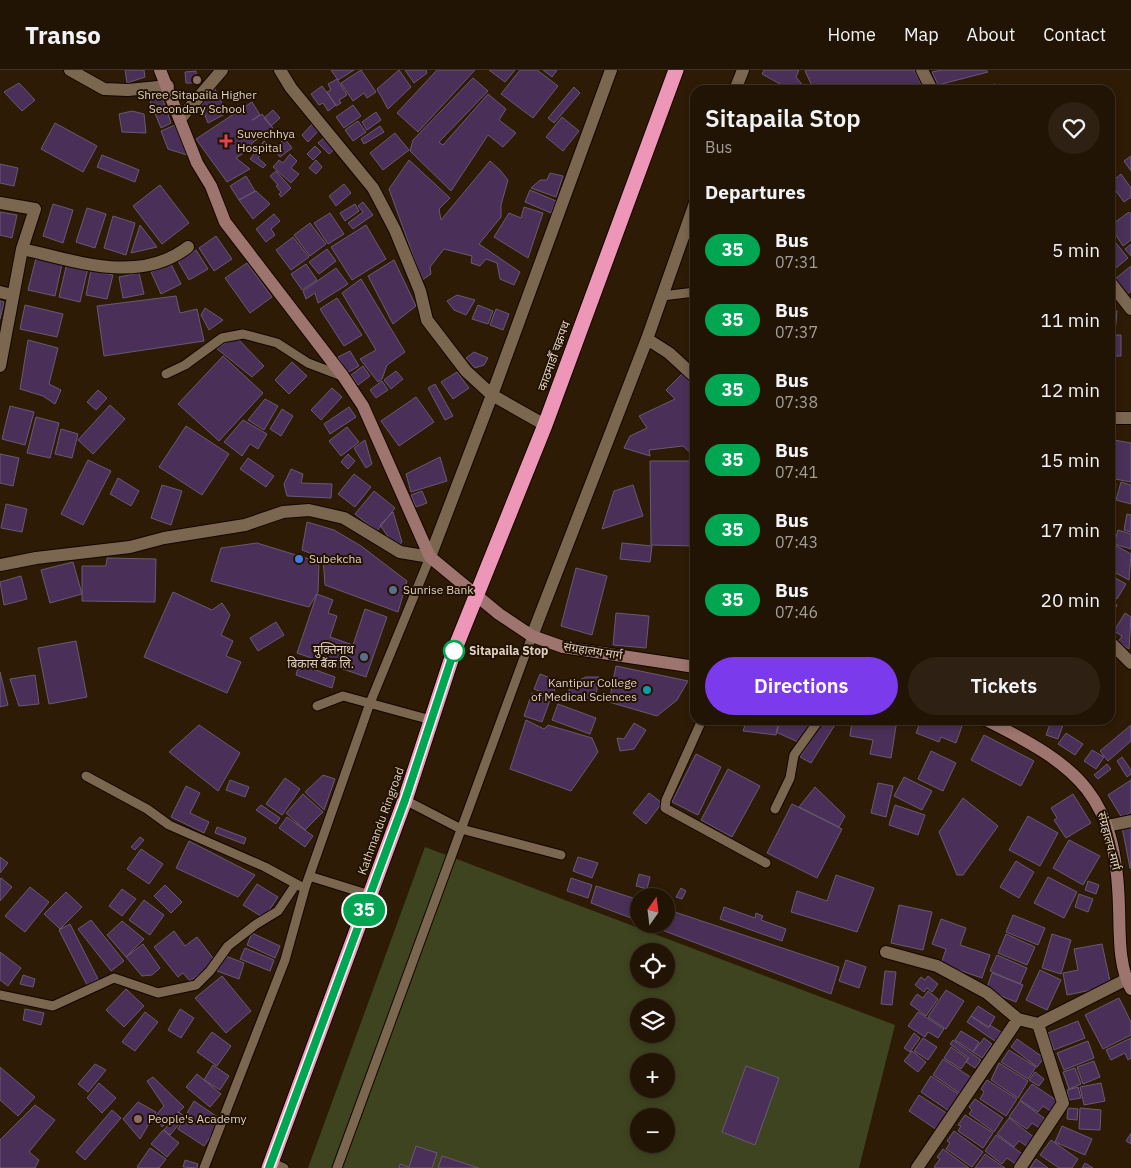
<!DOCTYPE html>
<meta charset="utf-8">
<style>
:root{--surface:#221404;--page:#2e2113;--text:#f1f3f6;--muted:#a29e9a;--line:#3f3326;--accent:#7c3aed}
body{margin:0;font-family:"IBM Plex Sans","Noto Sans Devanagari",sans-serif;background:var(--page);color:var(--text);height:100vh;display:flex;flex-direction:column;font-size:19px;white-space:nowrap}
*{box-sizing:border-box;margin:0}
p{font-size:16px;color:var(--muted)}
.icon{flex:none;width:28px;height:28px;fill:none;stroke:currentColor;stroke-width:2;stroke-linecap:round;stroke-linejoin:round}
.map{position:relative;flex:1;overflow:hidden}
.drawer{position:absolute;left:690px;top:15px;width:425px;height:640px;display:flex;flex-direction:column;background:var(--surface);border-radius:15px;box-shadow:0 2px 8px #0003,0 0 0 1px var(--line)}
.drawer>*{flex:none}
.badge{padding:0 10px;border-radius:16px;font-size:18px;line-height:32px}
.needle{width:32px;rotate:14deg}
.controls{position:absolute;left:630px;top:818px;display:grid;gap:10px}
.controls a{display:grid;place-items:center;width:45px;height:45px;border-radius:50%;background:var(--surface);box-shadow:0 2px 8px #0003,0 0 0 1px var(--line);font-size:25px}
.map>.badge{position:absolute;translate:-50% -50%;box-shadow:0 0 0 2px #fff}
h2{padding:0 15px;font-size:19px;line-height:45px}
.round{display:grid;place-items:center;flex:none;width:52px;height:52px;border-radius:26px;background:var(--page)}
.headline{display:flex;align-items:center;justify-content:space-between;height:85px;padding:0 15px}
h1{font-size:24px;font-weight:600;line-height:38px}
.primary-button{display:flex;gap:10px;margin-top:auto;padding:10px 15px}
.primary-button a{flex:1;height:58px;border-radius:30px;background:var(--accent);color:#fff;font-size:20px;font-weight:600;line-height:58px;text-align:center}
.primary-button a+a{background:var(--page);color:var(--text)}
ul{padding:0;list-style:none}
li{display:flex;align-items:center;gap:15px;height:70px;padding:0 15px}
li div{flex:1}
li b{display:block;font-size:19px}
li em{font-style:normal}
li .badge{min-width:55px;font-weight:700;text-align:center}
header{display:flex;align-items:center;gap:30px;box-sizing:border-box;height:70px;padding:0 25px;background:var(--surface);border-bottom:1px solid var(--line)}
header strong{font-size:24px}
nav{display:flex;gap:28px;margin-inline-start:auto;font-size:18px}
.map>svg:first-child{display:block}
.green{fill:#3e441f;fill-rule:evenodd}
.building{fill:#4a3058;stroke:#685972}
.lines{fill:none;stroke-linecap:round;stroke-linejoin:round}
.lane-casing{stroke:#140500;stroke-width:11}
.street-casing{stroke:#140500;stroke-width:14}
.secondary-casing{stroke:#140500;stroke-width:14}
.highway-casing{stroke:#140500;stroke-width:17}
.lane{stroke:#7b664f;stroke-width:9}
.street{stroke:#7b664f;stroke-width:12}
.secondary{stroke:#9d746e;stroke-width:12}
.highway{stroke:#ed96b7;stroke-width:15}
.line-casing{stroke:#fff;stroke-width:11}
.line{stroke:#00a651;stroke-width:8}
.education-dot{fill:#8d6e63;stroke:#231200;stroke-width:2}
.health-dot{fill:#e0444e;stroke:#231200;stroke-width:2}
.shop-dot{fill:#3f7fe0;stroke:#231200;stroke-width:2}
.service-dot{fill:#5c6f8a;stroke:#231200;stroke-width:2}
.stop-dot{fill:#fff;stroke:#00a651;stroke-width:2.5}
.culture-dot{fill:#0f9aa8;stroke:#231200;stroke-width:2}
.labels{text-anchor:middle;stroke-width:4;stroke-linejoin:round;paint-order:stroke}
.poi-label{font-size:12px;fill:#ddd1c5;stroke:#231200;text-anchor:start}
.street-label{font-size:12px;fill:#ddd1c5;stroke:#231200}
.stop-label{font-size:12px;font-weight:bold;fill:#ddd1c5;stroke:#231200;text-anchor:start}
</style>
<header>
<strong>Transo</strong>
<nav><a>Home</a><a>Map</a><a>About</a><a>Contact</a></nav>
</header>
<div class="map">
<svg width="1131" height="1098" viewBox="0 0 1131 1098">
<rect width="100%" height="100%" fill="#2d1b06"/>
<!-- green -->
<path class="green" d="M425,777L895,955L859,1098H308ZM639,881H666V909H639ZM639,936H666V964H639ZM639,991H666V1019H639ZM639,1046H666V1074H639Z"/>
<!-- building -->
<path class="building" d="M125,0H144L145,7L127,13Z
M331,0H354L338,10Z
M361,0L376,22L367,28L364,23L353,31L341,13Z
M399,0L411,17L388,39L377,19Z
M405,0H426L427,3L414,13Z
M437,0H475L418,62L397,43Z
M489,0H515L505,12Z
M520,0H537L558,16L533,48L501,24Z
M543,0H557L552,7Z
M764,0H799L796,7L804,17L802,20H793L790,17L789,19L762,4Z
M807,0H914L924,20H814L805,1Z
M942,0H986L988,2L938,15L932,2Z
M196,1L197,13H186L185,2Z
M473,8L488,21L439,72L443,75L488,24L506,39L499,50L516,63L503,77L488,65L451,121L410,81L413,70Z
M337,9L347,25L339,30L341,33L336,36L327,22L331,20L328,14Z
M19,13L35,30L22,41L4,22Z
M995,14L999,20L973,19Z
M322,16L336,35L328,41L323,33L319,35L311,24Z
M214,17L227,43L208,53L199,30Z
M574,17L580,23L554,53L548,48Z
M160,21L171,53L161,58L148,26Z
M252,32L260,45L252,50H253L262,44L273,58L252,73L250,79L236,88L250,99L227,112L196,69Z
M353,35L361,46L344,58L336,47Z
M273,40L280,48L271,56L264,48Z
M132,41L144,44L146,63L122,62L119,44Z
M376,42L381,50L367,60L362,52Z
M562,47L579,61L563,81L546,67Z
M358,51L366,62L353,71L345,60Z
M314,52L321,58L308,72L302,65Z
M55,53L97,76L83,102L41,79Z
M175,55L187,85L168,79L161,61Z
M380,56L384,62L364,74L361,69Z
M395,63L409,80L383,100L370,83Z
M325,67L336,78L329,84L318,73Z
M285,69L292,78L280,87L273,78Z
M264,71L268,74L258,88L266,95L263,98L250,89Z
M315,76L321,82L313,90L307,84Z
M290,84L297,91L291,98L299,104L291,113L273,97L279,90L283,93Z
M102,85L139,100L135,112L97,97Z
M1131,86V101L1124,91Z
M316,90L322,97L316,104L309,98Z
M409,90L450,128L439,139L441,150L490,91L500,100L508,110L501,135V147L479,174L520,202L514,215L500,209L497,193L486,189L480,196L471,193L472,186L444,179L430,197L431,204L422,210L389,119Z
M0,94L18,98L14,116L0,113Z
M276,101L291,118L281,127L279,124L281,122L276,116L278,115L270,106Z
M550,103L563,106L556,127L531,118L540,110H547Z
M1121,104L1131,118V127L1124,132L1110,113Z
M246,106L255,121L239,130L230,116Z
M344,114L351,123L336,136L329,126Z
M160,115L189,153L162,174L133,136Z
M530,120L556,131L551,143L525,132Z
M256,121L270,134L253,149L239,130Z
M363,132L373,145L353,159L348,153L363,142L358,136Z
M53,134L73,140L63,173L43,166Z
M355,134L359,141L345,151L340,143Z
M524,137L543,143L528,188L494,167L509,143L521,148Z
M87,138L106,144L95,178L76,172Z
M0,142L17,145L12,168L0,165Z
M1129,142L1131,144V170L1123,176L1110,156Z
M330,143L344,164L328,174L314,153Z
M274,144L280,151L271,159L275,165L266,172L256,159Z
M113,146L135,153L126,185L104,178Z
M310,153L326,174L310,186L294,165Z
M140,155L157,177L131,183Z
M366,155L386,189L352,210L331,177Z
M216,166L232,189L214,201L199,178Z
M293,167L309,187L291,200L276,180Z
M1116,173L1128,188L1110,203V178Z
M1131,174V186L1125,179Z
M327,179L336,191L319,204L309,192Z
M196,180L208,199L189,210L178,191Z
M36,188L62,194L55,226L28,220Z
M394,190L416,236L393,254L368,206Z
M170,192L181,214L161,224L151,202Z
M67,193L88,198L80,232L59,227Z
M247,193L272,227L250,243L225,208Z
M306,194L317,210L302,220L291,204Z
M1131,196V221L1126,225L1115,209Z
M336,198L348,214L318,233L315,223L306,229L303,221Z
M91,200L113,205L107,229L86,225Z
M139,203L144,224L123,228L119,207Z
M361,209L405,282L387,295L382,309L378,312L360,289L376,280L342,223Z
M457,225L475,230L466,245L454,240L447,231Z
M176,226L180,243L197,239L204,271L104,286L97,236Z
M337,228L362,265L344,276L320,239Z
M0,231L4,232L0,249Z
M25,235L63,244L57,267L20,259Z
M478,235L493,241L488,254L472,249Z
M205,238L223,250L209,260L201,245Z
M496,239L509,244L503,260L490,255Z
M1110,241H1117L1115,264H1110Z
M1110,265H1121V286H1110Z
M236,267L264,296L252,307L216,278Z
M28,270L58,278L49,314L61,320L55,334L43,326L20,319Z
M350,281L359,296L347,303L338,287Z
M474,282L488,288L484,295L475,298L466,288Z
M223,286L263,323L219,371L178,334Z
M292,292L307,306L289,324L275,310Z
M363,296L370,306L358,315L351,305Z
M396,301L403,309L391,319L384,310Z
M457,302L469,318L453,329L441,312Z
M682,304L695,318V353L690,355L695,364V387L683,376L649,380L650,386L624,378L630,366L647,358L639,346L675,329L666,320Z
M382,311L388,320L376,328L370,320Z
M435,314L453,346L445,350L428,318Z
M332,318L342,327L321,350L311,340Z
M98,320L107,328L96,340L87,332Z
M416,327L434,352L399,376L381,351Z
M265,329L278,336L264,360L248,350Z
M110,335L125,349L93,384L78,370Z
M10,336L34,342L25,375L2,369Z
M349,337L356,347L330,364L324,354Z
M282,339L293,346L281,366L270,359Z
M36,347L59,353L50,388L27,383Z
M243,350L267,364L258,379L250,374L242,386L224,372Z
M186,356L229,384L202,425L159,397Z
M347,357L359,372L341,386L329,371Z
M61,359L78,364L72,388L55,384Z
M365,370L372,394L366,398L354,378Z
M1114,370L1131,373V412L1110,408V390Z
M0,384L19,388L13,416L0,413Z
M348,384L355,391L348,399L341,392Z
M440,387L447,411L411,422L406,404Z
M248,388L274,406L266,417L240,399Z
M88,390L111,401L83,455L61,444Z
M650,391H695V476L651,475Z
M291,399L303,404L301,413L332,414L331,428L287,426L284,414Z
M354,404L371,417L355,437L338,424Z
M118,408L139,421L131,436L110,424Z
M1121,412L1131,415V434L1116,430Z
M1110,413L1116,414L1113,431H1110Z
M162,415L182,421L171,455L151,448Z
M633,415L643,446L602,459L614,421Z
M374,421L395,438L377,461L355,444Z
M422,421L427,433L416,437L411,425Z
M6,434L27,439L22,462L1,458Z
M393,442L402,472L396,478L380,455Z
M1127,444L1131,445V462L1124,460Z
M307,452L334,460L361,476L407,511L398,542L325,515L323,488L302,480Z
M1118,460L1131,464V479L1114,474Z
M257,473L319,492L318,522L309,537L211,511L221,478Z
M622,473L652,476L650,492L620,489Z
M1115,475L1131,484L1129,510L1110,500V484Z
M107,488L156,489L155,532L82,531V496H106Z
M73,492L82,524L50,533L41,500Z
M576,498L607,506L592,565L561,556Z
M1110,505L1126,514L1117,529L1110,526Z
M21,506L27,529L4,535L0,512Z
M173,522L212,540L222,533L230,545L221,565L233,571L226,586L241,592L227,623L144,587Z
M317,524L333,530L328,543L337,546L330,567L353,575L365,539L387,547L366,607L297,583Z
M1110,531L1117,535L1110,548Z
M616,543L649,546L646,578L613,575Z
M1125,543L1131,547L1129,579L1118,572L1122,566L1114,561Z
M276,552L284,565L258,581L250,568Z
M695,567V583L692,582Z
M76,571L87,627L49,634L38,578Z
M299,594L335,607L332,618L296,605Z
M616,596L688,611L677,630L657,646L609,632Z
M0,602L8,635L0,637Z
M540,604L558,611L552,626L534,619Z
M35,605L39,634L19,636L10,609Z
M586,607H599L595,631L566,630L571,614Z
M532,623L550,630L542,652L524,646Z
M558,634L596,648L590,664L552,650Z
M526,650L544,659L548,655L592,668L598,682L571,721L510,699Z
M747,650H780L776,665L743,661Z
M780,650H812L798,672L776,662Z
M824,650H838L811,693L800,687Z
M852,650H897L891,688L870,684L873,670L850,666Z
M921,650H947L962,656L956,673L941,667L939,672L916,663Z
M1051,651L1063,655L1058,669L1046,665Z
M634,653L646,660L634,679L620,681L617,668L624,669Z
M199,655L240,683L218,721L169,682Z
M1131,655V671L1108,691L1100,681Z
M1066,663L1083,674L1075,685L1058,674Z
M984,665L1034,691L1021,716L971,690Z
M1092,680L1104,687L1096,699L1084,691Z
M931,681L956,693L943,721L918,709Z
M696,684L721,697L698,745L672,732Z
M1122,687L1131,700V704L1127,707L1117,691Z
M1107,694L1111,699L1098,709L1094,705Z
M728,699L760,716L732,767L701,750Z
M323,705L335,709L324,740L305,722Z
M904,707L932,721L922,740L894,726Z
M285,708L300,719L282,745L266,734Z
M230,710L249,717L245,727L226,720Z
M1131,710V742L1122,748L1108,725Z
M878,713L893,716L886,747L871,743Z
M186,716L200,723L190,743L209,752L204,763L171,747Z
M815,717L845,746L839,757L799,737Z
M649,723L662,733L646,754L633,743Z
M303,724L323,742L305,760L286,743Z
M1073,724L1091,753L1066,768L1054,750L1057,748L1051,738Z
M963,728L998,756L963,805H957L939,762Z
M792,734L842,759L817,808L767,783Z
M261,735L280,748L276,754L256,740Z
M895,735L925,745L918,765L889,755Z
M1028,746L1058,763L1040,796L1009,780Z
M287,747L313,766L305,777L279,758Z
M1131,756V798H1130L1122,757Z
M217,757L246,768L244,774L215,763Z
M140,767L144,770L135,780L131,777Z
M1069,770L1100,786L1083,815L1053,798Z
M189,771L255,805L238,827L176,798Z
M141,779L163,794L149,814L127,799Z
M0,787L8,793L0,803Z
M578,787L598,793L592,808L573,801Z
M1016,791L1034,802L1019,828L1000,817Z
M639,804L650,807L647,819L636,816Z
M836,805L874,818L857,862L791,842L797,821L827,831Z
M1048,807L1077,822L1064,848L1034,833Z
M1,808L12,817L0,831V809Z
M571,808L592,815L588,828L567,821Z
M1088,811L1099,815L1096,824L1085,820Z
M257,814L278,827L264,848L243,835Z
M165,815L182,832L171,843L154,826Z
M596,816L639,830V851L591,833Z
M30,817L49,832L25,862L5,846Z
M681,818L686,821L682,829L676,827Z
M122,819L136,829L122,846L109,836Z
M66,822L82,837L60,859L44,844Z
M1079,824L1093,829L1088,842L1075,837Z
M144,830L164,845L150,865L129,850Z
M899,835L932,842L923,880L891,873Z
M724,837L755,848L756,843L763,846L761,850L786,859L782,871L720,849Z
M666,839L839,897L831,924L646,854H666Z
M1013,845L1045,858L1038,875L1006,862Z
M941,849L966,858L960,875L990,885L982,908L941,894L946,879L932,874Z
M91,850L124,891L111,901L78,859Z
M122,851L144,869L126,887L107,865Z
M70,854L98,909L87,915L59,860Z
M174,861L185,876L197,867L216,892L190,911L183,903L178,907L154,877Z
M252,863L280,876L275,888L247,875Z
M1006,864L1035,877L1027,895L998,883Z
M1052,864L1071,870L1061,904L1042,898Z
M143,874L160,898L152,905L142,906L126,887Z
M1102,874L1111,916L1067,925L1063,903L1078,900L1074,879Z
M245,878L274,890L270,901L240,889Z
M0,882L21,898L8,916L0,910Z
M223,885L244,893L239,909L217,901Z
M997,885L1027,898L1020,914L990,901Z
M846,890L866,897L859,918L839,911Z
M1040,900L1061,910L1047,940L1026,930Z
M885,901L896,902L892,935L881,934Z
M992,903L1023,915L1016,932L986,920Z
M23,905L35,909L33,917L20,914Z
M222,906L251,941L226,963L195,928Z
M928,906L938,914L932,922L927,918L924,922L915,915L921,907L925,910Z
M126,919L144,936L124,957L106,940Z
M946,920L964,931L946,959L928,947Z
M928,921L938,929L926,946L910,934L917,924L923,928Z
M1119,928L1131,952V965L1103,979L1085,945Z
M978,936L995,947L989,957L971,946Z
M25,939L44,943L41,955L23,950Z
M180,939L194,948L181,968L168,960Z
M145,942L158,952L135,981L122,972Z
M918,942L944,959L938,968L928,962L925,967L908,956Z
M971,946L988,958L990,955L1001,962L995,971L967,952Z
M1078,951L1085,968L1054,980L1048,963Z
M961,961L979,972L973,982L955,970Z
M212,962L231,976L217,996L197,982Z
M914,963L920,968L910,982L904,978Z
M923,968L937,977L928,990L914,981Z
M984,968L992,974L982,988L973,982Z
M1131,968V988L1128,990L1125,983L1111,990L1106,980Z
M1017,969L1044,988L1037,997L1011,977Z
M953,970L981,990L975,998L966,992L969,988L950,974Z
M1088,971L1094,988L1064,1000L1057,983Z
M951,977L968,989L961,999L944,988Z
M1009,980L1036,997L1028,1009L1001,992Z
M912,981L926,992L918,1002L904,991Z
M943,989L972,1008L961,1024L933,1005Z
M1094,991L1100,1007L1083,1014L1077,997Z
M999,993L1028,1011L1018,1028L991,1010Z
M95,994L106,1000L88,1022L78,1014Z
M213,995L229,1006L220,1020L204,1010Z
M746,996L779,1008L755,1075L722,1062Z
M0,997L35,1027L18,1046L0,1030Z
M1075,998L1081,1014L1069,1019L1063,1002Z
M1035,1002L1044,1009L1039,1016L1029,1010Z
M197,1004L221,1024L210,1037L186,1017Z
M931,1006L960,1025L949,1041L921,1022Z
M153,1007L184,1037L162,1057L155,1046L164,1036L147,1011Z
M987,1010L1017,1029L1006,1046L980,1029L984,1022L981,1019Z
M99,1013L116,1028L102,1043L87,1028Z
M1101,1013L1105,1031L1084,1035L1080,1017Z
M1032,1014L1059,1032L1052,1042L1043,1036L1038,1042L1020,1030Z
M1078,1017L1081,1028L1069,1030L1067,1020Z
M919,1025L948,1044L937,1060L909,1041Z
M975,1029L1003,1048L994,1062L969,1044L972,1040L969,1037Z
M194,1031L222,1050L204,1076L178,1059Z
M1020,1031L1047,1050L1041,1059L1032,1053L1027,1059L1009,1047Z
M138,1032L156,1042L140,1069L123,1049Z
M35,1035L55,1050L29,1082L39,1090L35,1098H0V1070Z
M1068,1038L1078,1039L1077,1050L1067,1049Z
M1080,1038L1101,1040L1100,1060L1079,1059Z
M112,1040L121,1048L85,1090L76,1082Z
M179,1042L185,1047L170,1065L164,1060Z
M965,1045L993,1063L983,1078L958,1061L961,1056L958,1055Z
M1009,1048L1035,1068L1028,1077L1019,1071L1014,1077L997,1064Z
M1062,1056L1092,1069L1085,1085L1055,1072Z
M163,1060L179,1073L167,1087L151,1074Z
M954,1061L983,1082L972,1097L946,1079L950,1073L947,1071Z
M1131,1063V1074L1126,1071Z
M996,1065L1024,1085L1017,1095L1007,1088L1002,1094L985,1081Z
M1051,1070L1078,1089L1072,1098H1059L1040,1085Z
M416,1076L437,1083L432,1098H399L400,1094L409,1097Z
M150,1078L166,1089L159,1098H139L137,1097Z
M943,1079L969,1098H936L934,1097L940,1089L937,1087Z
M985,1084L1005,1098H975Z
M442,1086L479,1098H438Z
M1036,1089L1048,1098H1030Z
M185,1090L198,1094L197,1098L183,1097Z
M1085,1093L1093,1098H1082Z"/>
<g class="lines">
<defs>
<path id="lane" d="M662,226L695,222
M166,304L185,295L222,268L243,264L277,273L308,293L342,306
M317,636L343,626L431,650
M702,650L666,730L665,738L766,793
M86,706L147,739L169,755L265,797L300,816
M405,730L461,759L561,785
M775,739L790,708L794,685L819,650
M309,806L370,825
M0,925L53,936L114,908L158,923L196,915L210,901L228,876L255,855L278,841L296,814
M271,1092L284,1098
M204,1098L285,890L305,818L370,633L430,487
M337,1098L532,566"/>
<path id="street" d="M70,0L104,19L128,20L168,16
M280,0L291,18L373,118L395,160L420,221L427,250L466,301L492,325L545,355
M922,0L932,20
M735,20L743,0
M180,49L222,0
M0,133L35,139L22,179L0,296
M22,179C76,191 139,215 188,177
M1110,212L1131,239
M0,222L12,225
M647,269L669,283L695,307
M1110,348H1131
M0,495L36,488L130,477L164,468L245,455L283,442L309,440L344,448L400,482L430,487L492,325L611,0
M532,566L647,269L695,133
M1110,572L1131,593
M1107,756L1131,751
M886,882L937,896L987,923L1018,949L1038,954L1127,909
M917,1098L1018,949
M1020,1098L1063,1033L1038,954"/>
<path id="secondary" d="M160,0L197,93L211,116L225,152L343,306L363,336L430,487L499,544L532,566L563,577L695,597
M986,650C1080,697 1116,725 1119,837C1120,863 1118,895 1131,919"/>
<path id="highway" d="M269,1098L405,730L454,581L545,355L676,0"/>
</defs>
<!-- lane casing -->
<use href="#lane" class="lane-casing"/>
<!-- street casing -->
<use href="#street" class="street-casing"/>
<!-- secondary casing -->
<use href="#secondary" class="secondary-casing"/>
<!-- highway casing -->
<use href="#highway" class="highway-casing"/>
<!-- lane -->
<use href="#lane" class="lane"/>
<!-- street -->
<use href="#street" class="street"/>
<!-- secondary -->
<use href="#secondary" class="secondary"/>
<!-- highway -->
<use href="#highway" class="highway"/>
</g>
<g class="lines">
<defs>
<path id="line" d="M269,1098L405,730L454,581"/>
</defs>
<!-- line casing -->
<use href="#line" class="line-casing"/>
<!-- line -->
<use href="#line" class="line"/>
</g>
<!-- markers -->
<g class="education-dot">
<circle cx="197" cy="10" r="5"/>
<circle cx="138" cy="1049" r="5"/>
</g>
<path class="health-dot" d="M223.5 63.5h5v5h5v5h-5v5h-5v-5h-5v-5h5z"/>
<circle class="shop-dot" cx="299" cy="489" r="5"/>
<g class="service-dot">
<circle cx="393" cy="520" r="5"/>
<circle cx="364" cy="587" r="5"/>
</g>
<circle class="stop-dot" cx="454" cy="581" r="10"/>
<circle class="culture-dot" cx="647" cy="620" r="5"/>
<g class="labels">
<!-- poi labels -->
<g class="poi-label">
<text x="197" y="29" text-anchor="middle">Shree Sitapaila Higher<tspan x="197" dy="14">Secondary School</tspan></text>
<text x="237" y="68">Suvechhya<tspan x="237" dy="14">Hospital</tspan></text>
<text x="309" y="493">Subekcha</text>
<text x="403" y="524">Sunrise Bank</text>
<text x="354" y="584" text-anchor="end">मुक्तिनाथ<tspan x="354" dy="14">बिकास बैंक लि.</tspan></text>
<text x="637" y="617" text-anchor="end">Kantipur College<tspan x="637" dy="14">of Medical Sciences</tspan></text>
<text x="148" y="1053">People's Academy</text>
</g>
<!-- street labels -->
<g class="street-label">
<text transform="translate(554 286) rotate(-70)" y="4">काठमाडाैँ चक्रपथ</text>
<text transform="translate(593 581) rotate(9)" y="4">संग्रहालय मार्ग</text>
<text transform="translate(381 751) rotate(-70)" y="4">Kathmandu Ringroad</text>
<text transform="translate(1109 771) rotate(75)" y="4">संग्रहालय मार्ग</text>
</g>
<!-- stop labels -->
<g class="stop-label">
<text x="469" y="585">Sitapaila Stop</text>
</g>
</g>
</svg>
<div class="controls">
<a><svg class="needle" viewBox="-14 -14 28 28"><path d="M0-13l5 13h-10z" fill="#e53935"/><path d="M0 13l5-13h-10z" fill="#a29e9a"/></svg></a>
<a><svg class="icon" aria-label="locate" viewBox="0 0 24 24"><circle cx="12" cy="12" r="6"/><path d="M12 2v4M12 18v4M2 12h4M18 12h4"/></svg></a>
<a><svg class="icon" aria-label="layers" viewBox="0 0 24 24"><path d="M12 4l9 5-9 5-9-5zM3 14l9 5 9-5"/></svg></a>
<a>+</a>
<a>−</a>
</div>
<b class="badge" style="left:364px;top:840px;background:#00a651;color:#fff">35</b>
<section class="drawer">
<div class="headline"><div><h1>Sitapaila Stop</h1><p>Bus</p></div><a class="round"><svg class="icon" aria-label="heart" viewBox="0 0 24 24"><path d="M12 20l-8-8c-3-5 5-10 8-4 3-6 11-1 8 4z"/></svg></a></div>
<h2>Departures</h2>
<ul>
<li><span class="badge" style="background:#00a651;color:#fff">35</span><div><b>Bus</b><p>07:31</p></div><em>5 min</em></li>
<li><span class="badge" style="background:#00a651;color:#fff">35</span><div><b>Bus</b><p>07:37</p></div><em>11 min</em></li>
<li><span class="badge" style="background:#00a651;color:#fff">35</span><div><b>Bus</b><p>07:38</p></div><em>12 min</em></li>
<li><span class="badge" style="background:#00a651;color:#fff">35</span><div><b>Bus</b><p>07:41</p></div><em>15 min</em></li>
<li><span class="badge" style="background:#00a651;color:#fff">35</span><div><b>Bus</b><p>07:43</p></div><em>17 min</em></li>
<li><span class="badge" style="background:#00a651;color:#fff">35</span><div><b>Bus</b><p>07:46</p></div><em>20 min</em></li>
</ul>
<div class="primary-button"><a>Directions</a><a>Tickets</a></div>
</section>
</div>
